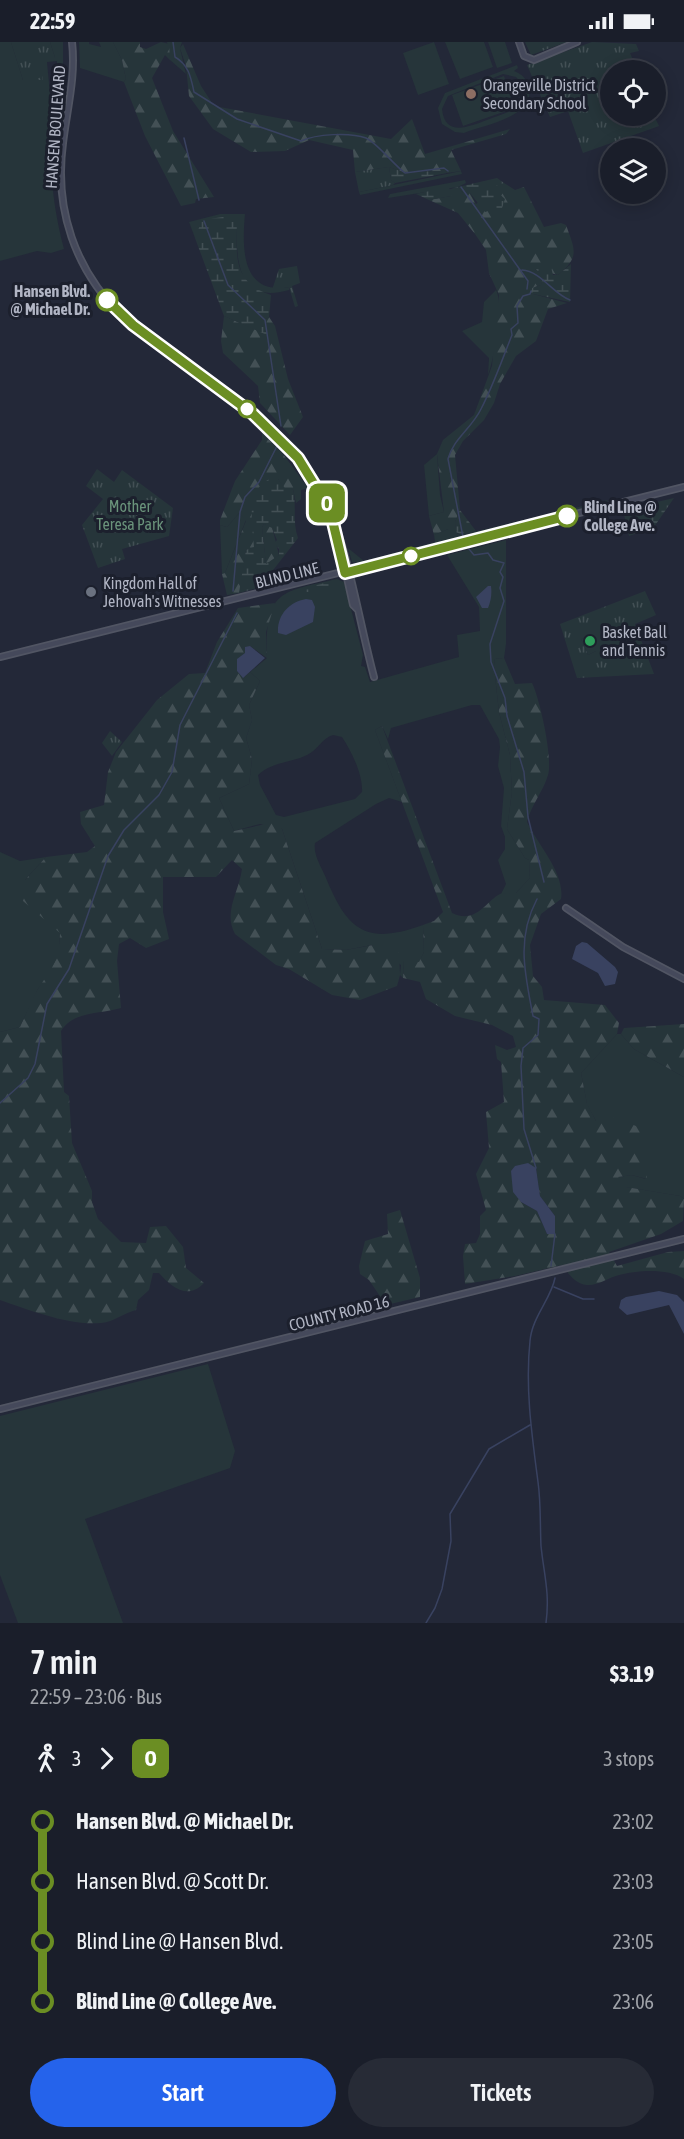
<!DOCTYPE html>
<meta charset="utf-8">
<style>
:root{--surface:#1a1e2a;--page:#272b36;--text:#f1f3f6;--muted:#9fa2a8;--line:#383c47;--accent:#2563eb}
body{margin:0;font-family:"Asap Condensed",sans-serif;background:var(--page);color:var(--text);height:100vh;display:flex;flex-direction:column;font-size:22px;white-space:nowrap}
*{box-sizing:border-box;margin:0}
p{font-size:20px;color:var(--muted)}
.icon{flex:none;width:33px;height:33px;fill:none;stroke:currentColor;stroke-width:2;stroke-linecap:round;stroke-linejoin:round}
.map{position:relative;height:1581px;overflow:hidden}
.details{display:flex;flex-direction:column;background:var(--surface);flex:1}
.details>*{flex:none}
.badge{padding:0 12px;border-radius:9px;font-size:21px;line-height:39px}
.fabs{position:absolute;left:600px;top:18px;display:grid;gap:12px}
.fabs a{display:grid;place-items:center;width:66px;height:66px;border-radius:50%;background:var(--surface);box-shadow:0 3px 15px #0003,0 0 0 2px var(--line);font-size:30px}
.map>.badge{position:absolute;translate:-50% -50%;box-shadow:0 0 0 3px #fff}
.legs{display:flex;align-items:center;gap:9px;height:66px;padding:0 30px;font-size:20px}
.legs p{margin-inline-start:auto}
.head{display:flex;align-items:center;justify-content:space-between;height:102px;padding:0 30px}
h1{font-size:33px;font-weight:600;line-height:45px}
.button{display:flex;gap:12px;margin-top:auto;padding:12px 30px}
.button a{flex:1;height:69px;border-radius:36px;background:var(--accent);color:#fff;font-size:24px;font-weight:600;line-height:69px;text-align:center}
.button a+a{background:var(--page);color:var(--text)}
ul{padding:0 30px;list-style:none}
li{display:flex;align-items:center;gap:21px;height:60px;font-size:22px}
li i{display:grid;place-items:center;width:9px;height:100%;margin:0 8px;background:currentColor}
li i::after{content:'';width:15px;height:15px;margin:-8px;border:4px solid;border-radius:50%;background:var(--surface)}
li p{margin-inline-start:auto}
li:first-child i{background:linear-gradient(#0000 50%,currentColor 0)}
li:last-child i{background:linear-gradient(currentColor 50%,#0000 0)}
.status{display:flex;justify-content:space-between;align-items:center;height:42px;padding:0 30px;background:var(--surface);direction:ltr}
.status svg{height:16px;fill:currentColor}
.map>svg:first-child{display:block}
.grass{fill:#26353a;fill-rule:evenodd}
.forest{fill:url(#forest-firs);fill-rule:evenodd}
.wetland{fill:url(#wetland-marsh);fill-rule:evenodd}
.park{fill:url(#park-tufts);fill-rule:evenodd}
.water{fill:#394260}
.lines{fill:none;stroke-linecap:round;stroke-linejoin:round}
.stream{stroke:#394260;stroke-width:1.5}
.secondary-casing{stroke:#515563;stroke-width:8}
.secondary{stroke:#45495b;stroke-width:4.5}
.line-1-casing{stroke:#fff;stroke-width:14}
.line-1{stroke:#6b8e23;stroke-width:9}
.education-dot{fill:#8d6e63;stroke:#1c202d;stroke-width:2}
.stop-1-dot{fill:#fff;stroke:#6b8e23;stroke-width:3}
.worship-dot{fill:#6b7280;stroke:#1c202d;stroke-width:2}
.leisure-dot{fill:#2e9e5b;stroke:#1c202d;stroke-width:2}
.labels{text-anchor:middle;stroke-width:6;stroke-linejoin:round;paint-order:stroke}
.poi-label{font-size:16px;fill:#b1b5c4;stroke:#1c202d;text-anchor:start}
.street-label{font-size:16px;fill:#b1b5c4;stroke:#1c202d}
.stop-label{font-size:16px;font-weight:bold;fill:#b1b5c4;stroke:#1c202d;text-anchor:end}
.park-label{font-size:16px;fill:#6a937b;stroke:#1c202d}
</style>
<div class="status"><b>22:59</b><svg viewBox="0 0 49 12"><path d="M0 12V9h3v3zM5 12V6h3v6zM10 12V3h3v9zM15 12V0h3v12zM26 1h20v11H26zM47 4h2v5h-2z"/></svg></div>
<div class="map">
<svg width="684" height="1581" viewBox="0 0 684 1581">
<defs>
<pattern id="forest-firs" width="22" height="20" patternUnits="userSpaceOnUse" patternTransform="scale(1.5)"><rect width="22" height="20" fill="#26353a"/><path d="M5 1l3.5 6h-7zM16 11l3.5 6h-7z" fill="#435055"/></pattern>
<pattern id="wetland-marsh" width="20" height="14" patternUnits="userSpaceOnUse" patternTransform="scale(1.5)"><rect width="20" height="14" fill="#26353a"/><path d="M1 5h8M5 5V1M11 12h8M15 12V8" fill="none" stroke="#435055"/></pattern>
<pattern id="park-tufts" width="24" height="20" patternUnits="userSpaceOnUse" patternTransform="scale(1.5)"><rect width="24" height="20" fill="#26353a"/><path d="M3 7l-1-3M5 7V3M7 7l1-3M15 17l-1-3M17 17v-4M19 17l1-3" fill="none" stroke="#435055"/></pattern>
</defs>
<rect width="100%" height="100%" fill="#232838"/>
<!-- grass -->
<path class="grass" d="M0,0H11L23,38H43V16H55L50,0H63V45L56,43L57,19L47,20L50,52L62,54C45,105 51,157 64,207L51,211L37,209L0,219Z
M79,0H89V2L101,5L99,0H113L122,18L126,37L124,40L80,26Z
M167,0H182L180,6L186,32L170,18Z
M434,0L449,42L418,53L403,11Z
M445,0H484L493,25L460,37Z
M488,0H505L512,21L497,26Z
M517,23L518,26L514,29C522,32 527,37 529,46C535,75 484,83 464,91L455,90L442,82L438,66L445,51ZM503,32L516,35L524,44V58L518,65C509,71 497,74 487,78C468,85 445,95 442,67L448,54Z
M504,34L515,66L463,84L452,53Z
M461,129L462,132L360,153L359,150Z
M465,138L466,141L458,145L388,156L390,152Z
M220,172H245C242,206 241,253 289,245V248C233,264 237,212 236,174L195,196L189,180Z
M496,248C504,260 494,319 488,333L489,316L462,289L482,280L484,260Z
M437,412L440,453L444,470L429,474L424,423Z
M608,458L605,462L362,521L352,520L348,506L364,519L435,500L434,493L448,487L461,493Z
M239,471L246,478L225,531L222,532L220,483L227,485Z
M506,498V602L504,616L495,617L494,624L499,670L510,713L512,750L507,787L525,816L529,818L530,836L516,851L501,852L506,842L498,818L505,807V795L501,784L504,746L498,724L500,705L499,697L480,663H472L391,686L388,697L382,684L375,688L402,760L389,756L376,762L315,801C313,813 321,824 326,836C348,890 367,903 423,883L424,910L419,921L404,919L403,936L400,933L401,923L372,903L346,908L322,907L282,787L260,782L234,789L219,756L249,742L252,717L246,696L252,678L249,663L260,639L250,630L267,616C265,549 279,550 337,537L344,540L363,613L361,624L365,625L370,640L459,615L457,593L480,589L479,565L447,513ZM333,693L342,695C352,710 363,733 362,750L355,757L284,775L276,773L260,743L258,733C271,720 291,721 307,713C318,708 322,696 333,693Z
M599,588L603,597L596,609L588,613L581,597Z
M0,810L20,819L46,815L25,838L60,891L59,913L52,930L38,947L20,985L0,990Z
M617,992H621L634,1007L684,1035V1157L680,1154L625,1145L617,1135L632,1133L646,1137L596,1079L587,1063L581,1031Z
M208,1322L235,1409L230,1426L85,1477L123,1581H18L0,1533V1374Z"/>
<!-- forest -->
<path class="forest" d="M113,0H140V5L146,7L161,0L169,2L170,18L165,13L152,36L173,89L214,155L196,157L195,161L181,164L145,94L124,40L126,37L122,18Z
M183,2L201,44L214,64L391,97L412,77L425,112L510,87L506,92L451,108L461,129L447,131L445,129L403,130L389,125L355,130L353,108L309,98L285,109L251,110L213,87L189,54L186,24L180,6Z
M499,141H504L515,148L524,145L544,185L561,181L566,183C575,208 580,215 558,233L535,227L544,234L541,243L535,245L533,252L567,261L548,267L536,299L516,314L500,342L494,361L484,378L463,399L455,413L460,468L455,480L457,493H452L448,487L434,493L429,474L444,470L437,412L443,398L474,373L492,324L499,253L489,231L486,208L475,192L458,171L429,158L451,154L450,147L458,145L463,151H470L476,162L495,148V143Z
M224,274L266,292V277L269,275L275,284L288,337L303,375L290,393L260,361L258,344L223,311L221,299Z
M262,391L283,412L308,446L301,448V457L296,461L293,447L287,450L278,437L254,506L246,508L241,546L239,551L227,553L222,532L225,531L246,479L239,471L227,485L220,483V478L235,439L262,398Z
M264,482L272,485L279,513L266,523L262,485Z
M275,561L266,590L267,616L250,604L237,629L244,635L250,630L260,639L249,663L252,678L246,696L252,717L249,742L219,756L234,789L275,780L282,787L322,907L346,908L384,901L399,911L400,933L397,944L360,958L332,953L289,927L276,923L235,892C223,870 239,850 242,827L232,818L216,835H163V870L169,897L146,906L130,896L119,902L117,919L121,966C101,972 73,969 61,989L64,1050L69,1054L72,1101L92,1149V1160L98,1177L121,1200L146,1201L150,1185L166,1184L183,1205L186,1226L204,1241C188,1258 172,1246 159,1231H153L149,1248L138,1258L136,1268C123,1271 114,1280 101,1281C70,1284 29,1268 0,1258V990L20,985C26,973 31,958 38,947C53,924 59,919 60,891L23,859L25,838L46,815L87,810L95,804L81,782L80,770L104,763L108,730L116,710L157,658L189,632L205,631L217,600L238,566Z
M504,616L515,642L532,641C540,657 553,717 548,733C543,750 531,763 527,780C538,803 565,831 561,857L541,872L530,903L533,934L542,945L544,958L605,963L619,981L617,992L581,1031L587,1062L596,1079L608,1074L639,1085L643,1099L647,1137L632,1133L618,1135L626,1145L680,1154L684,1157L683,1179L661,1192L609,1210L617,1224L668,1210L684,1209V1237C670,1226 636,1228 619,1233C610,1235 597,1244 587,1243C575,1242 569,1232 562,1223L515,1234L465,1242L463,1214L465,1202L476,1201L480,1192V1174L486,1168L476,1132L489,1106L486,1070L504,1060L501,1020L497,1017L495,1003L507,1008L516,1005L513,994L492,983L455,974L426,957L420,940L403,936L404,918L419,920L424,910L423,883L434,879L443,870L375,688L382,684L452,871C476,883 486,859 500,852C504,851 512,851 516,851L530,836L529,818L525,816L507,787L512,750L510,713L499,670L494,624L495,617ZM536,1126L540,1154L555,1174L554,1185L547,1192L537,1169L521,1160Z
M684,982V1035L634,1007L621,992L624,986Z
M400,1168L420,1236V1255L386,1263L369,1238L360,1232L359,1224L365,1199L388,1192L387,1172Z"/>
<!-- wetland -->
<path class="wetland" d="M389,125L403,130L445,129L447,131L395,141L391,138Z
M497,136L504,141L495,144V148L505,157L502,166L485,170L470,151H463L458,145Z
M448,145L453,151L451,154L429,158L416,152Z
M237,173C237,210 230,240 271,253L269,275L266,277L267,293L224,274L195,196L202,178Z
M571,222L570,260L533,252L532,246L541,243L543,235L535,226L551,225L553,233H558Z
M272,436L278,437L287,449L293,447C297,464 292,479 298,496L260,545L239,551L246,508L254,505C252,481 245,446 272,436ZM264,482L272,486L277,498L274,501L279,507V513L266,522L262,485Z
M674,456L654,485L629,494L623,468Z
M460,468L476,489L461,493L456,490L455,480Z
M337,538L344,543L333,542L326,546V550H305L287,558L289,550Z"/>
<!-- park -->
<path class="park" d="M11,0H50L55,16L43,17V38H23Z
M525,0H567L531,13Z
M592,0L636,2L639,9L630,11L637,28H610V74H654L659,84L583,111L568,69L550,75L527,23Z
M389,125L391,138L395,141L393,143L359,150L355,130Z
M297,224L300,241L292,244L298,264L295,265L289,245L272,248L279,227Z
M97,427L114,440L122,428L173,466L169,494L122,507L125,517L98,526L82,483L103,457L86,444Z
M645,549L656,573L635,582L654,632L577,636L560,582ZM599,589L603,597L593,602L596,609L588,613L581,597Z
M110,689L122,700L112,714L102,701Z"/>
<!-- water -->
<path class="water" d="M488,544H491C492,552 491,559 488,566H482L476,555Z
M306,557L312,558L315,565L313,580L286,593L278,591C277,573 289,560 306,557Z
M250,604L265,616L243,636L237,629V617L245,611V605Z
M582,900L587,901L615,925L618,930L615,942L605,944L598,931L572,917L576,904Z
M528,1121L536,1126L540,1154L555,1174V1192H547L537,1169L521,1160L513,1150L511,1129L515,1124Z
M659,1249L677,1253L684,1260V1292L669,1263L627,1273L619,1266L621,1258L626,1255Z"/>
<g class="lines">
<!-- stream -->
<path class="stream" d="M173,0L175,15C189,23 191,36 194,50L237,77L301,99C316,92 350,90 366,96C377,101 393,122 405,131L444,126L448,129
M184,96L199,158
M461,145L528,239L527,247
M204,179L228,243L265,278L281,384
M522,228C541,229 553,252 570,258
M463,495L448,417C453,397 472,386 481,367C493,344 502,318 512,293L511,287L518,281L517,264L523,254L530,252L531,249
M469,507L474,513L488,511L493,518L504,521L500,530L503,535L500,546L504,559L490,602L491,620L505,656L507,674L524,730L528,775L544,840
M233,549L240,470L245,455L259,440L277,404
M0,1061L28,1036L35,1022L47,962L69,927L108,814L124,788L159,753L172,730L180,683L237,571
M536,1126L524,1087L521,1024L523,1006L538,993L539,977L533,974C525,932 516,897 537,857
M551,1224L555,1192
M554,1245L583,1257H594
M426,1581L435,1566L442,1547L451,1499L450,1472L489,1407L530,1383
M546,1581C550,1551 544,1533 541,1504C540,1483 541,1461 538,1440C532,1394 525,1346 530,1299C532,1275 551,1257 555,1236"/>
<defs>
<path id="secondary" d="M72,0C76,35 67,67 63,101C54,167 75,228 122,274C191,333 296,377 330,468C351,522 359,579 374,635
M519,0L524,14L534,18L577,0
M337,491L353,563L357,567
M0,615L684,445
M566,866L623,905L684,937
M0,1367L684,1197"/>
</defs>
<!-- secondary casing -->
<use href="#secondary" class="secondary-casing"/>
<!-- secondary -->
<use href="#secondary" class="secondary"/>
</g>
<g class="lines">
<defs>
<path id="line-1" d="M107,258L133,283L253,372L298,416L330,468L345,531L567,474"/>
</defs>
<!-- line-1 casing -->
<use href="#line-1" class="line-1-casing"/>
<!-- line-1 -->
<use href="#line-1" class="line-1"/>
</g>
<!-- markers -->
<circle class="education-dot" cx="471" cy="52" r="6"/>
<g class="stop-1-dot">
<circle cx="107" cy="258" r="10"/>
<circle cx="247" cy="367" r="8"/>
<circle cx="567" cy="474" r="10"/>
<circle cx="411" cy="514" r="8"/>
</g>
<circle class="worship-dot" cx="91" cy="550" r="6"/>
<circle class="leisure-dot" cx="590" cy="599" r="6"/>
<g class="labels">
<!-- poi labels -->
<g class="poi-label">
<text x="483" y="49">Orangeville District<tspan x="483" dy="18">Secondary School</tspan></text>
<text x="103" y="547">Kingdom Hall of<tspan x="103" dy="18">Jehovah's Witnesses</tspan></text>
<text x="602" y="596">Basket Ball<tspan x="602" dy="18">and Tennis</tspan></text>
</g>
<!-- street labels -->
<g class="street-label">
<text transform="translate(55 85) rotate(-86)" y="6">HANSEN BOULEVARD</text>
<text transform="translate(287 533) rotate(-14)" y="6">BLIND LINE</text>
<text transform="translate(339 1271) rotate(-14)" y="6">COUNTY ROAD 16</text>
</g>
<!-- stop labels -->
<g class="stop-label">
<text x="90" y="255">Hansen Blvd.<tspan x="90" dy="18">@ Michael Dr.</tspan></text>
<text x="584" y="471" text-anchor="start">Blind Line @<tspan x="584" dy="18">College Ave.</tspan></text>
</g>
<!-- park labels -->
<g class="park-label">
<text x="130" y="470">Mother<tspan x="130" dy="18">Teresa Park</tspan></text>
</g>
</g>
</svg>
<div class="fabs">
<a><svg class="icon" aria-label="locate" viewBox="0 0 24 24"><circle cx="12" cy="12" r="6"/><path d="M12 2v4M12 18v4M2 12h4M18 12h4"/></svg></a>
<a><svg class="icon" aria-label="layers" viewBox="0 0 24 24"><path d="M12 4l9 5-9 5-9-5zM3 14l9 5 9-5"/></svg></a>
</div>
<b class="badge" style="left:327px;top:461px;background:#6b8e23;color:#fff">O</b>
</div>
<section class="details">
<div class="head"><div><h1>7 min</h1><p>22:59 – 23:06 · Bus</p></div><b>$3.19</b></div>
<div class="legs"><svg class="icon" aria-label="walk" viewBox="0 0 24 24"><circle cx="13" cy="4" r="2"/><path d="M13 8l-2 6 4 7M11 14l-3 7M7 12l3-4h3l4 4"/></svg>3<svg class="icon" aria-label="forward" viewBox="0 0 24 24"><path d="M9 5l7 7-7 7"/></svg><b class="badge" style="background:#6b8e23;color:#fff">O</b><p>3 stops</p></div>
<ul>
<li><i style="color:#6b8e23"></i><b>Hansen Blvd. @ Michael Dr.</b><p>23:02</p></li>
<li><i style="color:#6b8e23"></i><span>Hansen Blvd. @ Scott Dr.</span><p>23:03</p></li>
<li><i style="color:#6b8e23"></i><span>Blind Line @ Hansen Blvd.</span><p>23:05</p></li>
<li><i style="color:#6b8e23"></i><b>Blind Line @ College Ave.</b><p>23:06</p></li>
</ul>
<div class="button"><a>Start</a><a>Tickets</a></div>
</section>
